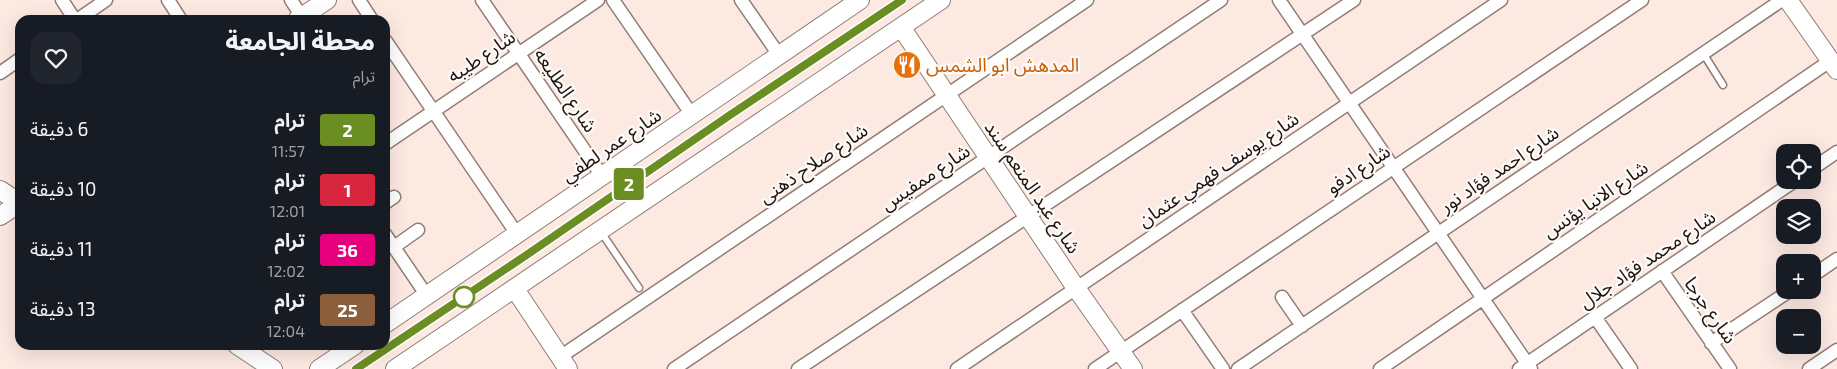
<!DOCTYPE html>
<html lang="ar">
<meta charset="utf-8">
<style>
:root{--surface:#171b24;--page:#20242c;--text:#f1f3f6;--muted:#9ea1a6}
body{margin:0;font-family:"Exo 2","Noto Sans Arabic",sans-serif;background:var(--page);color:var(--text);direction:rtl;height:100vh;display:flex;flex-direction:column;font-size:19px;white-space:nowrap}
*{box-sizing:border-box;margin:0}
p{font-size:16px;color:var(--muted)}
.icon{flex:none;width:28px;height:28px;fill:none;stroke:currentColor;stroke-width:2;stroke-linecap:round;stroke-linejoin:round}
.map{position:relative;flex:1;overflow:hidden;direction:ltr}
.panel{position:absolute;left:15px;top:15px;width:375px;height:335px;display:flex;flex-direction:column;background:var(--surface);border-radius:15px;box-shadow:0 5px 20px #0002;direction:rtl}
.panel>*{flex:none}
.badge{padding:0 10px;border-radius:4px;font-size:18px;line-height:32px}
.fabs{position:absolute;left:1776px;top:144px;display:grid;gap:10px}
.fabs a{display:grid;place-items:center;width:45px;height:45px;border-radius:10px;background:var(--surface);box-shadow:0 5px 20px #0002;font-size:25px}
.map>.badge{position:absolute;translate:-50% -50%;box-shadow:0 0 0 2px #fff}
.round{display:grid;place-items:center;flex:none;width:52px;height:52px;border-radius:15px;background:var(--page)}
.summary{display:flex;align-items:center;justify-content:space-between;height:85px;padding:0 15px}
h1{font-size:24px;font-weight:800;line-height:38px}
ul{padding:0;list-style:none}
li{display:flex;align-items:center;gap:15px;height:60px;padding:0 15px}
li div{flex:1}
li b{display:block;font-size:19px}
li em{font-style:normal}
li .badge{min-width:55px;font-weight:700;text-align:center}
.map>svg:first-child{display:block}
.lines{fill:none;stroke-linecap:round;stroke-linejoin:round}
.lane-casing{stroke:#917d74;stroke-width:9}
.street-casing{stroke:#917d74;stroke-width:15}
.secondary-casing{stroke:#917d74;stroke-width:20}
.lane{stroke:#fff;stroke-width:6}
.street{stroke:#fff;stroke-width:12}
.secondary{stroke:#fff;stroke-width:18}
.line-casing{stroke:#fff;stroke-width:11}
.line{stroke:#6b8e23;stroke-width:8}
.stop-dot{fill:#fff;stroke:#6b8e23;stroke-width:2.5}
.labels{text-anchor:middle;stroke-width:4.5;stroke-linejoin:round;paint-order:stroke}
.street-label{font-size:19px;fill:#1b1411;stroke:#fefaf8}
.food-label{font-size:19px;fill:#c56008;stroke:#fefaf8;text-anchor:start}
</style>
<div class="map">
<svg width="1837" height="369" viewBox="0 0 1837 369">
<rect width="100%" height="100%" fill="#fce9e2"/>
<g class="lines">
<defs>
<path id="lane" d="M1703,53L1723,85
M601,232L639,288"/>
<path id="street" d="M62,0L75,20
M168,0L181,20
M291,0L302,17
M359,0L372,20
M482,0L602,176
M613,0L692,115
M741,0L779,55
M1279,0L1531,369
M77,20L106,0
M385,40L517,234
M0,73L20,59
M385,144L598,0
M1812,169L1837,152
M385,203L394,197
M385,234L427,296
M394,247L418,230
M1662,271L1730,369
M1812,276L1837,259
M1282,297L1302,326
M1182,310L1223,369
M1595,317L1631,369
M1711,343L1791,290
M560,357L1087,0
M674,369L1221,0
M798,369L1354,0
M957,369L1501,0
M1095,369L1642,0
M1238,369L1782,0
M1380,369L1830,61
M1519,369L1796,180
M1809,369L1837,350"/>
<path id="secondary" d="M1788,0L1837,70
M297,20L327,0
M901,27L1076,288L1133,369
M0,190L20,203
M0,216L20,203
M515,289L568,369
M385,324L860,0
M237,345L273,369
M319,369L355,345
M395,369L941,0"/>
</defs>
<!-- lane casing -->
<use href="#lane" class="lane-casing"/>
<!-- street casing -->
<use href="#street" class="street-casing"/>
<!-- secondary casing -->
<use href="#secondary" class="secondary-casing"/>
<!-- lane -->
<use href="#lane" class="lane"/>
<!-- street -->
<use href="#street" class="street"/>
<!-- secondary -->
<use href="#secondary" class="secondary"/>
</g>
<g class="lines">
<defs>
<path id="line" d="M356,369L525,256L730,115L902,0"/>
</defs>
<!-- line casing -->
<use href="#line" class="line-casing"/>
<!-- line -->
<use href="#line" class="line"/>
</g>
<!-- icons -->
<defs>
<symbol id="restaurant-disc" viewBox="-11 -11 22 22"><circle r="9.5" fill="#e8710a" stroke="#fefaf8"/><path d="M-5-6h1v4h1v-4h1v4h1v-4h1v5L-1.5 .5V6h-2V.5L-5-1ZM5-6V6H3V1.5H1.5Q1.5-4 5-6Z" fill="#fff"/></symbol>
</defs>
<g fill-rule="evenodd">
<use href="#restaurant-disc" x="891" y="49" width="32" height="32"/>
</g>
<!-- markers -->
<circle class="stop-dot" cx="464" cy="297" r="10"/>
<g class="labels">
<!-- street labels -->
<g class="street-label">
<text transform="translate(481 56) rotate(-34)" y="7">شارع طيبه</text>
<text transform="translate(566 90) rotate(56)" y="7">شارع الطليعه</text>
<text transform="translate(611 145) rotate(-34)" y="7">شارع عمر لطفي</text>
<text transform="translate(813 163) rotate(-34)" y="7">شارع صلاح ذهنى</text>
<text transform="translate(1218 169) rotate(-34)" y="7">شارع يوسف فهمي عثمان</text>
<text transform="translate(1358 169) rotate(-34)" y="7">شارع ادفو</text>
<text transform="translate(1499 169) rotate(-34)" y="7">شارع احمد فؤاد نور</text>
<text transform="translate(925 177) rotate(-34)" y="7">شارع ممفيس</text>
<text transform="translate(1033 187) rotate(56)" y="7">شارع عبد المنعم سند</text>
<text transform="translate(1595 199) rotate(-34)" y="7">شارع الانبا يؤنس</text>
<text transform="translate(1647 259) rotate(-34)" y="7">شارع محمد فؤاد جلال</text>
<text transform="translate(1711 310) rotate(55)" y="7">شارع جرجا</text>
</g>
<!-- food labels -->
<g class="food-label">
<text x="926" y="72">المدهش ابو الشمس</text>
</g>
</g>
</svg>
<div class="fabs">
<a><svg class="icon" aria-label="locate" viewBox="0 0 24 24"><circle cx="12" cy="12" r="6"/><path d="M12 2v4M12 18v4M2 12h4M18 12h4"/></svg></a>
<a><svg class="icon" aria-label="layers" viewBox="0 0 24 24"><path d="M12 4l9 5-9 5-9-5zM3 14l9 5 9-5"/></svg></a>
<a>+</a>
<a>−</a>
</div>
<b class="badge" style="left:629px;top:184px;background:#6b8e23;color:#fff">2</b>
<section class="panel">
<div class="summary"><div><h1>محطة الجامعة</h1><p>ترام</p></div><a class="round"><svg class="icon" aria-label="heart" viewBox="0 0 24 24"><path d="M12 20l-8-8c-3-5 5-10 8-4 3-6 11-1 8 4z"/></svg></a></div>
<ul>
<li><span class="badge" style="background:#6b8e23;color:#fff">2</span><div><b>ترام</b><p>11:57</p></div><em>6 دقيقة</em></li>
<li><span class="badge" style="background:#d7263d;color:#fff">1</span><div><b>ترام</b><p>12:01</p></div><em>10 دقيقة</em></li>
<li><span class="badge" style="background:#e6007e;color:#fff">36</span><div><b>ترام</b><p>12:02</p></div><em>11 دقيقة</em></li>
<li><span class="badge" style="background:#8b5e3c;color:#fff">25</span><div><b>ترام</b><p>12:04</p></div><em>13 دقيقة</em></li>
</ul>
</section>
</div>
